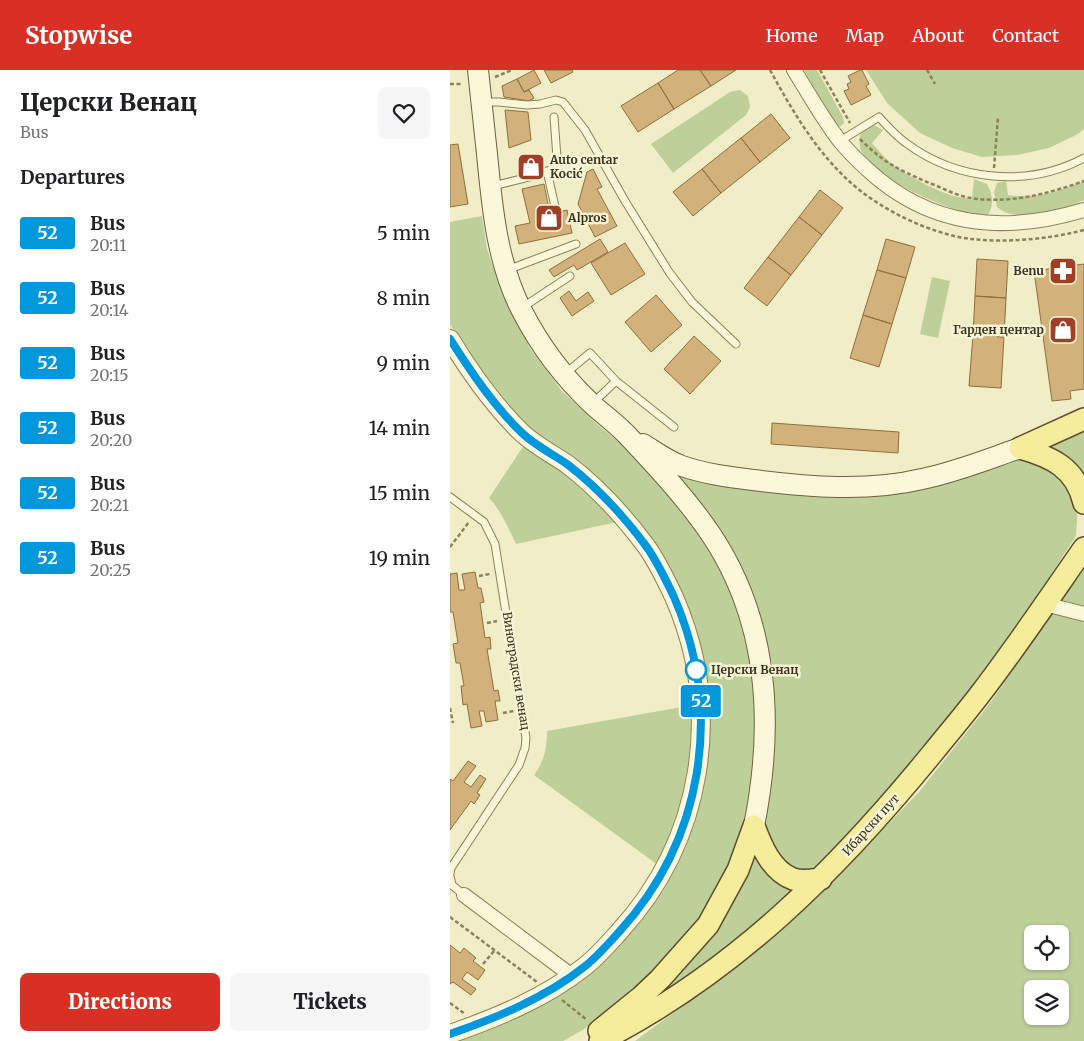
<!DOCTYPE html>
<meta charset="utf-8">
<style>
:root{--surface:#fff;--page:#f6f6f6;--text:#202124;--muted:#757577;--accent:#d93025}
body{margin:0;font-family:Merriweather,serif;background:var(--page);color:var(--text);height:100vh;display:flex;flex-direction:column;font-size:19px;white-space:nowrap}
*{box-sizing:border-box;margin:0}
p{font-size:16px;color:var(--muted)}
.icon{flex:none;width:28px;height:28px;fill:none;stroke:currentColor;stroke-width:2;stroke-linecap:round;stroke-linejoin:round}
.map{position:relative;flex:1;overflow:hidden}
.side{display:flex;flex-direction:column;background:var(--surface);width:450px}
.side>*{flex:none}
.badge{padding:0 10px;border-radius:4px;font-size:18px;line-height:32px}
.tools{position:absolute;left:574px;top:855px;display:grid;gap:10px}
.tools a{display:grid;place-items:center;width:45px;height:45px;border-radius:8px;background:var(--surface);box-shadow:0 1px 4px #0004;font-size:25px}
.map>.badge{position:absolute;translate:-50% -50%;box-shadow:0 0 0 2px #fff}
h2{padding:0 20px;font-size:19px;line-height:45px}
.round{display:grid;place-items:center;flex:none;width:52px;height:52px;border-radius:8px;background:var(--page)}
.overview{display:flex;align-items:center;justify-content:space-between;height:85px;padding:0 20px}
h1{font-size:24px;font-weight:800;line-height:38px}
.cta{display:flex;gap:10px;margin-top:auto;padding:10px 20px}
.cta a{flex:1;height:58px;border-radius:8px;background:var(--accent);color:#fff;font-size:20px;font-weight:800;line-height:58px;text-align:center}
.cta a+a{background:var(--page);color:var(--text)}
ul{padding:0;list-style:none}
li{display:flex;align-items:center;gap:15px;height:65px;padding:0 20px}
li div{flex:1}
li b{display:block;font-size:19px}
li em{font-style:normal}
li .badge{min-width:55px;font-weight:700;text-align:center}
header{display:flex;align-items:center;gap:30px;box-sizing:border-box;height:70px;padding:0 25px;background:var(--accent);color:#fff}
header strong{font-size:24px}
nav{display:flex;gap:28px;margin-inline-start:auto;font-size:18px}
main{display:flex;flex:1;min-height:0}
.map>svg:first-child{display:block}
.green{fill:#bed099;fill-rule:evenodd}
.building{fill:#d2b17a;stroke:#8f6f3e}
.lines{fill:none;stroke-linecap:round;stroke-linejoin:round}
.service-casing{stroke:#8e815a;stroke-width:9}
.minor-casing{stroke:#8e815a;stroke-width:16}
.tertiary-casing{stroke:#8e815a;stroke-width:20}
.secondary-casing{stroke:#70613d;stroke-width:22}
.primary-casing{stroke:#5c4d2e;stroke-width:24}
.path{stroke:#8e815a;stroke-width:2.5;stroke-dasharray:4 2.5;stroke-linecap:butt}
.service{stroke:#fbf8da;stroke-width:7}
.minor{stroke:#fbf8da;stroke-width:14}
.tertiary{stroke:#fbf8da;stroke-width:18}
.secondary{stroke:#fbf8da;stroke-width:20}
.primary{stroke:#f6ed9c;stroke-width:21}
.line-casing{stroke:#fff;stroke-width:11}
.line{stroke:#0098da;stroke-width:8}
.stop-dot{fill:#fff;stroke:#0098da;stroke-width:2.5}
.labels{text-anchor:middle;stroke-width:5;stroke-linejoin:round;paint-order:stroke}
.poi-label{font-size:12px;font-weight:bold;fill:#3d341f;stroke:#f8f5d6;text-anchor:start}
.stop-label{font-size:12px;font-weight:bold;fill:#3d341f;stroke:#f8f5d6;text-anchor:start}
.street-label{font-size:12px;fill:#3d341f;stroke:#f8f5d6}
</style>
<header>
<strong>Stopwise</strong>
<nav><a>Home</a><a>Map</a><a>About</a><a>Contact</a></nav>
</header>
<main>
<section class="side">
<div class="overview"><div><h1>Церски Венац</h1><p>Bus</p></div><a class="round"><svg class="icon" aria-label="heart" viewBox="0 0 24 24"><path d="M12 20l-8-8c-3-5 5-10 8-4 3-6 11-1 8 4z"/></svg></a></div>
<h2>Departures</h2>
<ul>
<li><span class="badge" style="background:#0098da;color:#fff">52</span><div><b>Bus</b><p>20:11</p></div><em>5 min</em></li>
<li><span class="badge" style="background:#0098da;color:#fff">52</span><div><b>Bus</b><p>20:14</p></div><em>8 min</em></li>
<li><span class="badge" style="background:#0098da;color:#fff">52</span><div><b>Bus</b><p>20:15</p></div><em>9 min</em></li>
<li><span class="badge" style="background:#0098da;color:#fff">52</span><div><b>Bus</b><p>20:20</p></div><em>14 min</em></li>
<li><span class="badge" style="background:#0098da;color:#fff">52</span><div><b>Bus</b><p>20:21</p></div><em>15 min</em></li>
<li><span class="badge" style="background:#0098da;color:#fff">52</span><div><b>Bus</b><p>20:25</p></div><em>19 min</em></li>
</ul>
<div class="cta"><a>Directions</a><a>Tickets</a></div>
</section>
<div class="map">
<svg width="634" height="971" viewBox="0 0 634 971">
<rect width="100%" height="100%" fill="#f1edc6"/>
<!-- green -->
<path class="green" d="M354,0H367L393,47L394,53L391,56H388L384,53Z
M416,0H634V59L628,64L599,78L567,85L532,87L502,78L470,63L437,33Z
M290,20L298,26L300,37L296,45L223,103L201,74L280,22Z
M424,55L433,60L422,73C428,80 434,87 441,93C455,105 504,132 522,128L524,109L537,114C543,125 545,137 536,147L527,148C500,138 400,104 410,66C412,58 417,56 424,55Z
M556,111L558,125C588,129 606,122 634,111V130C615,139 578,150 557,143C554,142 550,139 547,137L544,122L547,113Z
M32,146L37,179L53,224L80,278L111,320L148,355L180,381L224,429L274,499L295,549L311,649L292,774L264,834L224,887L172,934L131,961L113,971H5L77,941L121,918L154,891L182,861L206,828L254,695L222,510L92,369L66,346L11,273L0,254V152Z
M482,207L500,211L488,268L470,264Z
M634,358V417L577,377Z
M74,375L84,378L161,444L167,452L66,474C58,457 51,441 39,428Z
M562,388L588,390L612,405L628,434L626,466L566,558L503,643L429,735L364,800L350,803L333,795L313,758L324,657L323,596L314,568L216,398L383,419Z
M634,499V971H185L253,921L382,812L469,722L540,633ZM582,864H610V891H582ZM582,919H610V946H582Z
M243,635L245,658L235,728L208,795L84,705C94,691 97,679 97,661Z
M304,768L348,816C301,860 250,899 198,937Z"/>
<!-- building -->
<path class="building" d="M84,0L91,13L74,22L67,9Z
M94,0H122L123,2L101,13Z
M228,0H250L261,16L224,39L208,13Z
M250,0H286L261,16Z
M410,0H412L419,14L416,16L421,25L401,35L394,21L399,19L397,14L401,12L398,6Z
M67,9L74,22L79,20L84,28L79,31L54,27L52,16Z
M208,13L224,39L188,62L171,36Z
M55,40L78,42L81,70L59,78Z
M321,44L340,68L310,92L291,68Z
M291,68L310,92L271,123L252,99Z
M8,74L18,134L0,137V75Z
M143,99L152,117L147,119L167,156L145,167L128,134L137,102Z
M252,99L271,123L243,146L223,122Z
M94,114L100,144L117,140L122,163L69,174L65,156L80,153L72,119Z
M370,120L393,138L372,165L349,147Z
M349,147L372,165L341,205L318,187Z
M150,169L158,182L127,200L124,195L104,207L99,200Z
M436,169L465,177L456,208L427,200Z
M175,173L195,204L161,225L141,193Z
M318,187L341,205L317,236L294,218Z
M527,189L558,191L556,228L525,226Z
M634,194V319L620,321L621,329L602,331L584,201Z
M427,200L456,208L442,254L413,245Z
M119,221L126,231L138,222L144,231L122,246L110,228Z
M206,225L232,255L201,282L175,252Z
M525,226L556,228L554,267L523,265Z
M413,245L442,254L429,297L400,288Z
M523,265L554,267L551,318L519,316Z
M244,266L271,291L240,324L214,299Z
M322,353L449,362L448,383L321,374Z
M25,502L28,518H31L34,532L30,533L35,568L40,567L41,579H37L44,621L48,620L50,631H45L48,650L36,652L34,641H29L32,656L21,658L17,634L13,635L11,616H14L10,593H6L3,574L8,573L3,542H0V504L7,503L9,520H15L12,504Z
M18,691L26,696L14,712L21,717L30,705L36,709L27,723L30,725L24,734L21,731L0,760V709L3,711Z
M0,875L10,883L14,878L26,888L23,891L35,900L28,910L17,902L12,909L26,919L21,925L3,912L0,914Z"/>
<g class="lines">
<defs>
<path id="service" d="M32,32H49L77,35L90,34L106,30L113,32L135,60L175,131L219,202L242,232L286,274
M390,71L429,47C437,56 446,66 456,73C507,111 578,118 634,88
M97,101L106,141
M43,116L91,104L102,99L107,88L104,47
M57,200L126,174
M73,237L120,206
M116,303L140,283L166,311L224,357
M144,332L166,311
M0,427L34,452L45,474L76,668L75,678L69,695L1,798L0,804
M0,806L2,815L14,825"/>
<path id="minor" d="M344,0C359,24 372,48 389,70C398,81 408,91 418,100C481,158 555,164 634,140
M595,534L634,544
M14,825L122,906"/>
<path id="tertiary" d="M0,269C20,302 44,336 72,363C85,375 102,384 117,394C147,417 173,445 196,476C207,491 216,510 224,527C274,641 253,770 169,862C158,874 147,887 134,897C95,928 46,948 0,964"/>
<path id="secondary" d="M28,0C31,28 34,56 37,84C42,137 47,193 72,241C90,276 114,308 143,335C154,345 167,354 178,366C207,397 238,430 262,466C320,554 324,656 304,756
M193,374C206,382 218,391 232,396C255,404 279,407 303,410C358,417 418,422 472,409C506,402 538,389 570,378"/>
<path id="primary" d="M570,378C602,387 626,398 634,433
M570,378L634,349
M304,756C311,775 321,801 343,809C352,812 362,810 371,809
M149,961L191,927L210,909L258,855L288,800L304,756
M150,971C284,903 387,800 481,685C498,664 515,644 531,623C567,576 600,527 634,478"/>
</defs>
<!-- service casing -->
<use href="#service" class="service-casing"/>
<!-- minor casing -->
<use href="#minor" class="minor-casing"/>
<!-- tertiary casing -->
<use href="#tertiary" class="tertiary-casing"/>
<!-- secondary casing -->
<use href="#secondary" class="secondary-casing"/>
<!-- primary casing -->
<use href="#primary" class="primary-casing"/>
<!-- path -->
<path class="path" d="M320,0C342,40 365,80 399,111C429,139 480,164 521,169C556,173 600,169 634,160
M370,0L400,53
M477,0L485,14
M45,7L62,0
M0,14H13
M410,69C433,92 447,99 477,112C491,117 506,126 521,128C560,134 597,124 634,111
M544,98L548,47
M0,477L19,452
M29,506L40,504
M37,553L47,551
M0,638L3,653
M53,643L64,641
M0,847L87,912
M33,894L44,881
M112,930L137,950
M0,933L15,944"/>
<!-- service -->
<use href="#service" class="service"/>
<!-- minor -->
<use href="#minor" class="minor"/>
<!-- tertiary -->
<use href="#tertiary" class="tertiary"/>
<!-- secondary -->
<use href="#secondary" class="secondary"/>
<!-- primary -->
<use href="#primary" class="primary"/>
</g>
<g class="lines">
<defs>
<path id="line" d="M0,269C21,302 44,336 72,363C85,375 102,384 117,394C147,417 173,445 196,476C207,491 216,510 224,527C274,642 253,770 169,862C158,874 147,887 134,897C95,928 46,948 0,964"/>
</defs>
<!-- line casing -->
<use href="#line" class="line-casing"/>
<!-- line -->
<use href="#line" class="line"/>
</g>
<!-- icons -->
<defs>
<symbol id="shop-square" viewBox="-11 -11 22 22"><rect x="-9" y="-9" width="18" height="18" rx="4" fill="#a13f26" stroke="#f8f5d6"/><path d="M-5-2.5h2.3a2.7 3.5 0 0 1 5.4 0H5L5.5 6h-11ZM-1.5-2.5h3a1.5 2.3 0 0 0-3 0Z" fill="#fff"/></symbol>
<symbol id="pharmacy-square" viewBox="-11 -11 22 22"><rect x="-9" y="-9" width="18" height="18" rx="4" fill="#a13f26" stroke="#f8f5d6"/><path d="M-2-6h4v4h4v4h-4v4h-4v-4h-4v-4h4Z" fill="#fff"/></symbol>
</defs>
<g fill-rule="evenodd">
<use href="#shop-square" x="65" y="81" width="32" height="32"/>
<use href="#shop-square" x="83" y="132" width="32" height="32"/>
<use href="#pharmacy-square" x="597" y="185" width="32" height="32"/>
<use href="#shop-square" x="597" y="244" width="32" height="32"/>
</g>
<!-- markers -->
<circle class="stop-dot" cx="246" cy="600" r="10"/>
<g class="labels">
<!-- poi labels -->
<g class="poi-label">
<text x="100" y="94">Auto centar<tspan x="100" dy="14">Kocić</tspan></text>
<text x="118" y="152">Alpros</text>
<text x="594" y="205" text-anchor="end">Benu</text>
<text x="594" y="264" text-anchor="end">Гарден центар</text>
</g>
<!-- stop labels -->
<g class="stop-label">
<text x="261" y="604">Церски Венац</text>
</g>
<!-- street labels -->
<g class="street-label">
<text transform="translate(66 601) rotate(81)" y="4">Виноградски венац</text>
<text transform="translate(421 755) rotate(-48)" y="4">Ибарски пут</text>
</g>
</g>
</svg>
<div class="tools">
<a><svg class="icon" aria-label="locate" viewBox="0 0 24 24"><circle cx="12" cy="12" r="6"/><path d="M12 2v4M12 18v4M2 12h4M18 12h4"/></svg></a>
<a><svg class="icon" aria-label="layers" viewBox="0 0 24 24"><path d="M12 4l9 5-9 5-9-5zM3 14l9 5 9-5"/></svg></a>
</div>
<b class="badge" style="left:251px;top:631px;background:#0098da;color:#fff">52</b>
</div>
</main>
